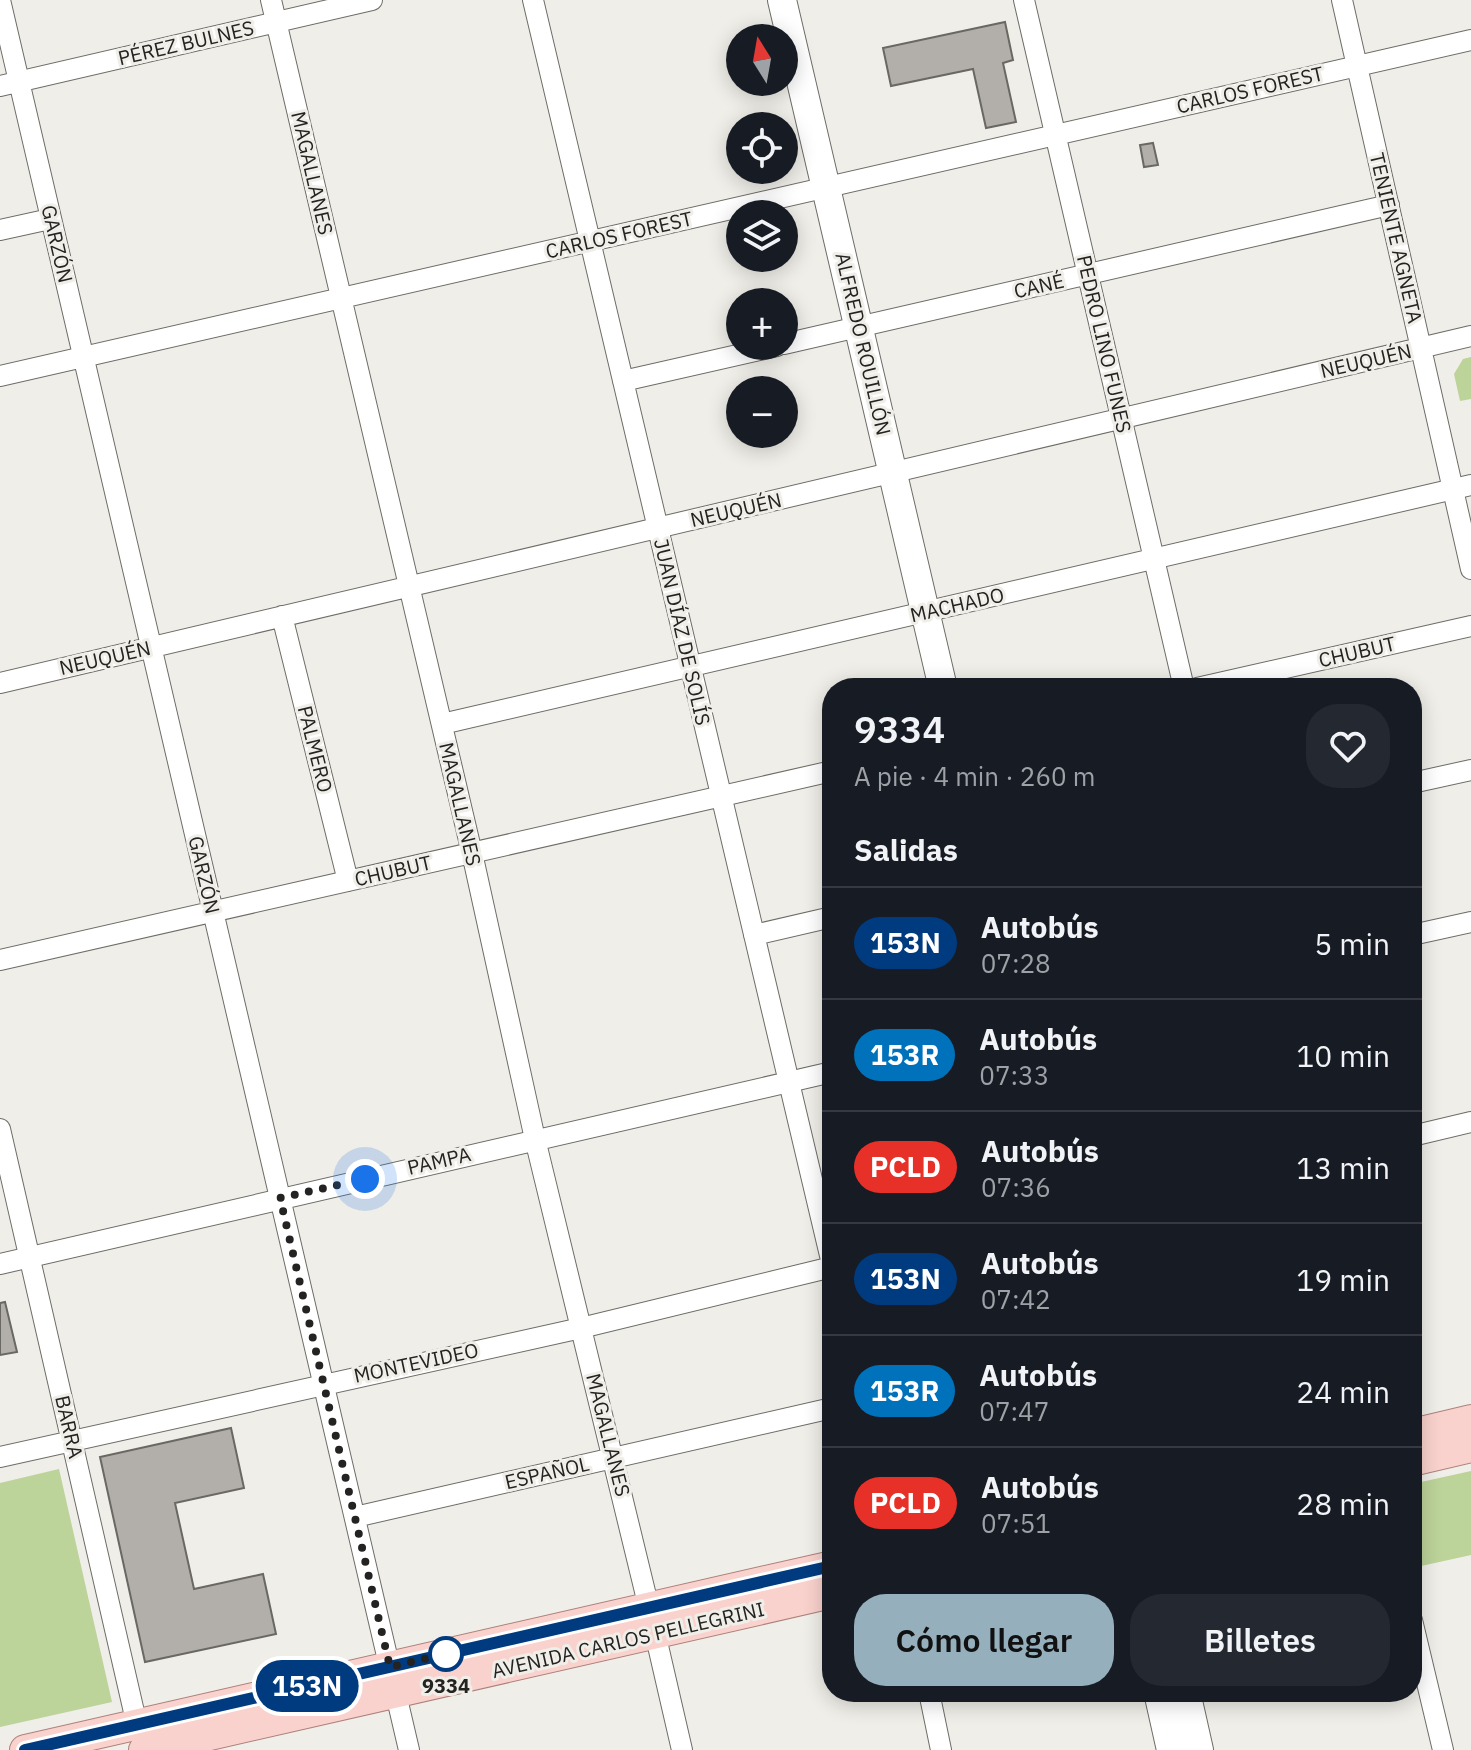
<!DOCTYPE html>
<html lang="es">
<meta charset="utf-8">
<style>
:root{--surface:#171b24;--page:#242831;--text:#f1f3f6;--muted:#9ea1a6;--line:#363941;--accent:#96afbd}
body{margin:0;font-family:"IBM Plex Sans",sans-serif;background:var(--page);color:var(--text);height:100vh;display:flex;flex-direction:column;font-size:30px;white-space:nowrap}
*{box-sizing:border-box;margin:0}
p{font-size:26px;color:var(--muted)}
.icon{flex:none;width:44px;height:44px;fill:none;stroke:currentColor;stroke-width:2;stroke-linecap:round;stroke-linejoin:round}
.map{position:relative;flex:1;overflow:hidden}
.sheet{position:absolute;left:822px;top:678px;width:600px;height:1024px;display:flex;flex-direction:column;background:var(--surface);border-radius:32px;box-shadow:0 4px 20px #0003}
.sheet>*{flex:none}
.badge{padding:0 16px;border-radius:26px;font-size:28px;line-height:52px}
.needle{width:52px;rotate:349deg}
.tools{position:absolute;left:726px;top:24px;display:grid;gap:16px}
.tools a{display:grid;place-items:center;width:72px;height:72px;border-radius:50%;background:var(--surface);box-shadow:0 4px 20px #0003;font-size:40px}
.you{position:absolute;width:40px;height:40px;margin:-20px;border:6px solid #fff;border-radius:50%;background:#1a73e8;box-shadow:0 0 0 12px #1a73e833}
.map>.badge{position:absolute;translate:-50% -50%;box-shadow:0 0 0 4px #fff}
h2{padding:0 32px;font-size:30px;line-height:72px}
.round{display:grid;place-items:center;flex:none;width:84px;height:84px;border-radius:32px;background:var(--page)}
.headline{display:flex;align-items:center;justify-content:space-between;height:136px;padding:0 32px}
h1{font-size:38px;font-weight:600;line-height:60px}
.cta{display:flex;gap:16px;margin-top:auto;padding:16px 32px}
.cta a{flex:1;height:92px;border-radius:32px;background:var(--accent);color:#111;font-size:32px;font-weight:600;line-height:92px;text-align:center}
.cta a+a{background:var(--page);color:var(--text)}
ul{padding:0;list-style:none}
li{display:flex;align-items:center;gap:24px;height:112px;padding:0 32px;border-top:2px solid var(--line)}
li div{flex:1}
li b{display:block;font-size:30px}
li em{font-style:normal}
li .badge{min-width:88px;font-weight:700;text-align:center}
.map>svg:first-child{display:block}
.green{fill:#bcd399}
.building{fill:#b2afaa;stroke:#6a6863;stroke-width:2}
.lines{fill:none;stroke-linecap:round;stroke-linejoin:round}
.street-casing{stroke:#6e6c67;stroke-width:22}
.secondary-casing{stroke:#6e6c67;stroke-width:30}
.primary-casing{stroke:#ad817b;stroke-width:32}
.street{stroke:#fff;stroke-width:20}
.secondary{stroke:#fff;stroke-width:28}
.primary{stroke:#fad2cd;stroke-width:30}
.line-casing{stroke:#fff;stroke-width:18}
.line{stroke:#003b80;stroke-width:12}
.walk{stroke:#242321;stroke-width:8;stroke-dasharray:0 14.4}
.stop-dot{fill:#fff;stroke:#003b80;stroke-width:4}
.labels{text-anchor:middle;stroke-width:6;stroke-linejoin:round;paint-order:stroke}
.street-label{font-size:20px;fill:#242321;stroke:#f0eee8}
.stop-label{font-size:20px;font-weight:bold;fill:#242321;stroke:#f0eee8}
</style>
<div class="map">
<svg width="1471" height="1750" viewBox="0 0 1471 1750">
<rect width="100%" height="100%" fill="#f0eee8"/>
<!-- green -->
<path class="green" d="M1471,357V399L1460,401L1454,374L1463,359Z
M59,1469L112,1702L0,1727V1483Z
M1471,1471V1555L1412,1568V1484Z"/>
<!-- building -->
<path class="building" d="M1005,22L1013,60L1003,63L1016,122L986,128L973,69L891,86L883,48Z
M1153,143L1158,165L1144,167L1140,145Z
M5,1302L17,1352L0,1355V1303Z
M231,1428L244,1488L175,1503L194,1589L263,1574L276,1634L145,1662L100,1457Z"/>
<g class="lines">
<defs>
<path id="street" d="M0,0L409,1750
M271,0L472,853L535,1139L649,1608
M533,0L832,1264
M1024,0L1184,688
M1342,0L1471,569
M0,86L372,0
M0,230L50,219
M784,344L1389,205
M0,376L1471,40
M623,381L777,346
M282,616L348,881
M0,683L1471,336
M1197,688L1471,626
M442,724L1471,485
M1412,783L1471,770
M754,935L832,917
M1412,935L1471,922
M0,960L832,771
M0,1129L137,1725
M1412,1136L1471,1122
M0,1264L832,1072
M0,1457L581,1328L832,1267
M355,1517L832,1408
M1412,1620L1443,1750
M655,1633L682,1750
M929,1692L941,1750"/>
<path id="secondary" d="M782,0L943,688
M1158,1692L1171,1750
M1186,1692L1199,1750"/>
<path id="primary" d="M1412,1434L1471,1420
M1412,1461L1471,1447
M25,1750L832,1566
M144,1750L832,1593"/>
</defs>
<!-- street casing -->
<use href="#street" class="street-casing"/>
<!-- secondary casing -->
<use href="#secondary" class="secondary-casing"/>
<!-- primary casing -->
<use href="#primary" class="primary-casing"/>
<!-- street -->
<use href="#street" class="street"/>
<!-- secondary -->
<use href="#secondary" class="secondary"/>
<!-- primary -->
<use href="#primary" class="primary"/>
</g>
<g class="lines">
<defs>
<path id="line" d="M25,1750L832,1566"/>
</defs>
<!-- line casing -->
<use href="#line" class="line-casing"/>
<!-- line -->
<use href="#line" class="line"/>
<!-- walk -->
<path class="walk" d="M365,1179L280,1198L390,1667L446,1654"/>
</g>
<!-- markers -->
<circle class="stop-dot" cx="446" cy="1654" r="16"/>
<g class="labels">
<!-- street labels -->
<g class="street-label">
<text transform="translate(186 43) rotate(-13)" y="7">PÉREZ BULNES</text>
<text transform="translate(1250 90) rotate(-13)" y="7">CARLOS FOREST</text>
<text transform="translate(312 173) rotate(77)" y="7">MAGALLANES</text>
<text transform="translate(619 235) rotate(-13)" y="7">CARLOS FOREST</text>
<text transform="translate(1396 238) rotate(77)" y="7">TENIENTE AGNETA</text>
<text transform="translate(57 244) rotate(77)" y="7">GARZÓN</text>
<text transform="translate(1039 286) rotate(-13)" y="7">CANÉ</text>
<text transform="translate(863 344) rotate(77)" y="7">ALFREDO ROUILLÓN</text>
<text transform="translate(1104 344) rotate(77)" y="7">PEDRO LINO FUNES</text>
<text transform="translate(1366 361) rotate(-13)" y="7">NEUQUÉN</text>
<text transform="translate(736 510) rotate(-13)" y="7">NEUQUÉN</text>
<text transform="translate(957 605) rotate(-13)" y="7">MACHADO</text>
<text transform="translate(682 632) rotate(77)" y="7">JUAN DÍAZ DE SOLÍS</text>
<text transform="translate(1357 652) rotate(-13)" y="7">CHUBUT</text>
<text transform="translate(105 658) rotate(-13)" y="7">NEUQUÉN</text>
<text transform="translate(315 749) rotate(76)" y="7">PALMERO</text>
<text transform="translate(460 804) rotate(77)" y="7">MAGALLANES</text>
<text transform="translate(393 871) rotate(-13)" y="7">CHUBUT</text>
<text transform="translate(204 875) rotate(77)" y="7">GARZÓN</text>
<text transform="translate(439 1161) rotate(-13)" y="7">PAMPA</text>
<text transform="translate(416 1363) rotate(-12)" y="7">MONTEVIDEO</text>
<text transform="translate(69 1427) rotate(77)" y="7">BARRA</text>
<text transform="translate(608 1435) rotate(76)" y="7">MAGALLANES</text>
<text transform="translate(547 1473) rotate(-13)" y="7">ESPAÑOL</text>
<text transform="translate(628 1640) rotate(-13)" y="7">AVENIDA CARLOS PELLEGRINI</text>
</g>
<!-- stop labels -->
<g class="stop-label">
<text x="446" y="1693">9334</text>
</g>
</g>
</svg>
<div class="tools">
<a><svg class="needle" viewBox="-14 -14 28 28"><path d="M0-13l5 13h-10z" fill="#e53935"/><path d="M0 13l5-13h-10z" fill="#9ea1a6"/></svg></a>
<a><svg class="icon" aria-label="locate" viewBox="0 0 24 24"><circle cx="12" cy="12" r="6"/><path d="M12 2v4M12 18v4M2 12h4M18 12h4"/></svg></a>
<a><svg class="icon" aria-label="layers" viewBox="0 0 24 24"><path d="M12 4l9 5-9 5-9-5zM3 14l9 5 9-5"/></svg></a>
<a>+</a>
<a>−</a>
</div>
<div class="you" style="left:365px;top:1179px"></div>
<b class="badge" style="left:307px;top:1686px;background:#003b80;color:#fff">153N</b>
<section class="sheet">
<div class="headline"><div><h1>9334</h1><p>A pie · 4 min · 260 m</p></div><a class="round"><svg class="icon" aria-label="heart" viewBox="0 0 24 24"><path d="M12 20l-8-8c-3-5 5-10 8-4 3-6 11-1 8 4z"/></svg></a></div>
<h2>Salidas</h2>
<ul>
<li><span class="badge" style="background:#003b80;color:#fff">153N</span><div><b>Autobús</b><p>07:28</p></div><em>5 min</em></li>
<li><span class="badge" style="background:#0072bc;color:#fff">153R</span><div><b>Autobús</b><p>07:33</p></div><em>10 min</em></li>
<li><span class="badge" style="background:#e73128;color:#fff">PCLD</span><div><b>Autobús</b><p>07:36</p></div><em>13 min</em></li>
<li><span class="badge" style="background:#003b80;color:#fff">153N</span><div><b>Autobús</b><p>07:42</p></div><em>19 min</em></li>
<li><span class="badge" style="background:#0072bc;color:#fff">153R</span><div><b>Autobús</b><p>07:47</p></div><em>24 min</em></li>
<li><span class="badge" style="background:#e73128;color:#fff">PCLD</span><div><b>Autobús</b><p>07:51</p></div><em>28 min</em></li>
</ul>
<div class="cta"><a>Cómo llegar</a><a>Billetes</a></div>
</section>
</div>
